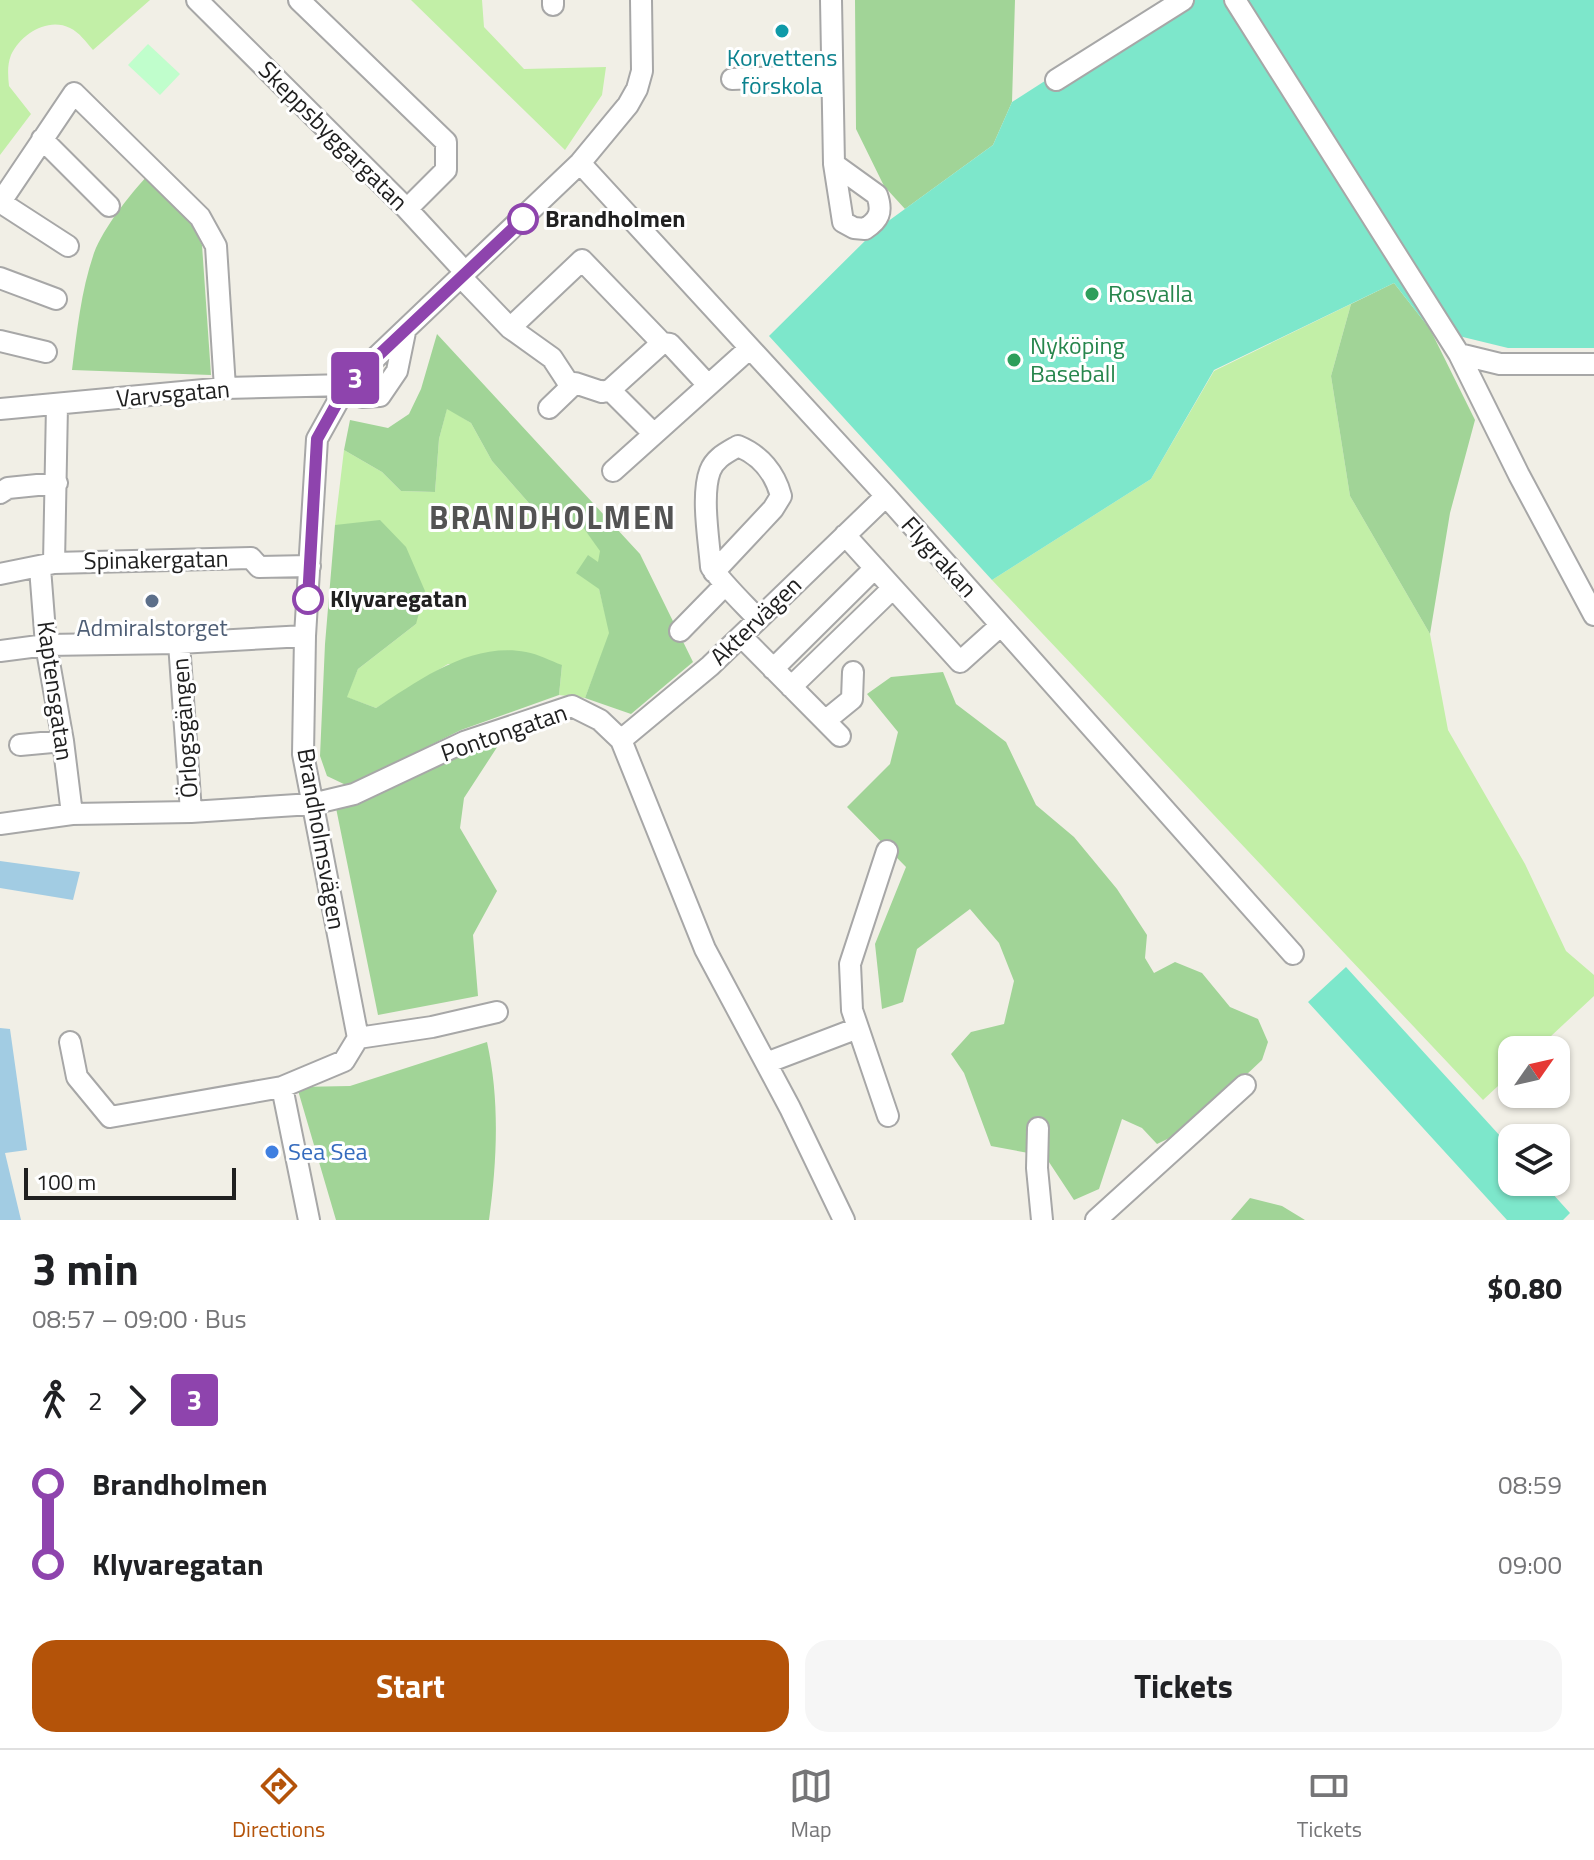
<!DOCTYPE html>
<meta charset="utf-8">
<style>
:root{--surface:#fff;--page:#f6f6f6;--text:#202124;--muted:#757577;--line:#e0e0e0;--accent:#b45309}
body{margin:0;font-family:"Titillium Web",sans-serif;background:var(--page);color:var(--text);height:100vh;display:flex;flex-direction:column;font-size:30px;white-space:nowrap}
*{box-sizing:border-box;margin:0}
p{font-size:26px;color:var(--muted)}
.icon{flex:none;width:44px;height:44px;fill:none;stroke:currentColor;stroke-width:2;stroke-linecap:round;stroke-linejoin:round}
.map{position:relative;height:1220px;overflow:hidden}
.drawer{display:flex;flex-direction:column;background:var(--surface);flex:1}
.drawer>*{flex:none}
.badge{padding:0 16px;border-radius:6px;font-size:28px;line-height:52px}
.needle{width:52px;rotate:56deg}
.buttons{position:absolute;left:1498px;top:1036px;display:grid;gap:16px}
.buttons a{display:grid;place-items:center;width:72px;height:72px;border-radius:16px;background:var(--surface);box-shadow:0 2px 6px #0004;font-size:40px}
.scale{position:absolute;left:24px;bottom:20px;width:212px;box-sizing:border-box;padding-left:8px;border:4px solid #202020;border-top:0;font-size:22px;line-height:28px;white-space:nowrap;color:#202020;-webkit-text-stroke:6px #fff;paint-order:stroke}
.map>.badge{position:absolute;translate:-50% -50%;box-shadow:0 0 0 4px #fff}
.legs{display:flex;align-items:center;gap:12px;height:88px;padding:0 32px;font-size:26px}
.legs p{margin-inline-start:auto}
.summary{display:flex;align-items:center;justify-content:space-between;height:136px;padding:0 32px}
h1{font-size:44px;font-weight:700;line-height:60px}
.action{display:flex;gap:16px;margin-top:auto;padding:16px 32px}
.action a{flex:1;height:92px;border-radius:24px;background:var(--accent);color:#fff;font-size:32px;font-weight:700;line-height:92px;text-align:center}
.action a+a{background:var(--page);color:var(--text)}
ul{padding:0 32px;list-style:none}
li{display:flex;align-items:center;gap:28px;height:80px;font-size:30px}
li i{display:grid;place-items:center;width:12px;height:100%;margin:0 10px;background:currentColor}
li i::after{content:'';width:20px;height:20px;margin:-10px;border:6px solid;border-radius:50%;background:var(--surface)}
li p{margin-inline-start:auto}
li:first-child i{background:linear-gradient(#0000 50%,currentColor 0)}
li:last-child i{background:linear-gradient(currentColor 50%,#0000 0)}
.dock{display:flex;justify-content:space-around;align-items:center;height:112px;border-top:2px solid var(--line);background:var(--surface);font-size:22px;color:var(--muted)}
.dock a{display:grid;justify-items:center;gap:4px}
.dock .active{color:var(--accent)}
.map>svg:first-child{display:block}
.grass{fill:#c2efa7}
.forest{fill:#a1d497}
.park{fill:#c0fecc}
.pitch{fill:#7de7cb}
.water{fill:#a2cce3}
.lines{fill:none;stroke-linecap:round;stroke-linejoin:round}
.minor-casing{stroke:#a7a7a7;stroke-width:24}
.minor{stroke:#fff;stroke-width:20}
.line-1-casing{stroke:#fff;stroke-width:18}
.line-1{stroke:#8e44ad;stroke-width:12}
.culture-dot{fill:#0f9aa8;stroke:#fff;stroke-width:3}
.stop-1-dot{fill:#fff;stroke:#8e44ad;stroke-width:4}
.leisure-dot{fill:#2e9e5b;stroke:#fff;stroke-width:3}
.service-dot{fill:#5c6f8a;stroke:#fff;stroke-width:3}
.shop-dot{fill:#3f7fe0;stroke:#fff;stroke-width:3}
.labels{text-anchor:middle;stroke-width:6;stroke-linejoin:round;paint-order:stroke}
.culture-label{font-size:24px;fill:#0d838f;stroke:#fff}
.street-label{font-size:24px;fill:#202020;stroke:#fff}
.stop-label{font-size:24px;font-weight:bold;fill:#202020;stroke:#fff;text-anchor:start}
.leisure-label{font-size:24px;fill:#27864d;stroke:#fff;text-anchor:start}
.service-label{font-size:24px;fill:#4e5e75;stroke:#fff}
.shop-label{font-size:24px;fill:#366cbe;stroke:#fff;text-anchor:start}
.district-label{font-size:32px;font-weight:bold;letter-spacing:2px;fill:#535353;stroke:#fff}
</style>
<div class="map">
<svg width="1594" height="1220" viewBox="0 0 1594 1220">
<rect width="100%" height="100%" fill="#f1efe6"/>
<!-- grass -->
<path class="grass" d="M0,0H150L93,50C87,43 79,32 70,28C48,17 21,34 11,55C7,65 8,76 9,86L31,114L0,155Z
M411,0H482L484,27L524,69L606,67L602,95L565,150Z
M1351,304L1331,376L1350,496L1430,634L1448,730L1525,864L1566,951L1594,975V996L1536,1050H1512V1073L1483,1100L992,580L1151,479L1214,371Z
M447,408L471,423L492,461L535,510L582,526L601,551L599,589L610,633L585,698L559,695L562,665L448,664L376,708L346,697L358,669L416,624L335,525L344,450L382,472L401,491L435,492L439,439Z"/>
<!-- forest -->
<path class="forest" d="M855,0H1015L1012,102L993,145L905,209L884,186L856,129Z
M147,176L193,226L202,245L211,375L72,370C77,331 81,291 94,253C104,227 129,196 147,176Z
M1394,283L1430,329L1475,420L1450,513L1430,634L1350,496L1331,376L1351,304Z
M437,334L640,554L693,662L631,714L585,698L609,633L599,589L576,573L588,555L598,562L600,551L582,526L535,510L492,461L471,423L447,409L439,439L435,492L401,491L382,472L344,450L350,420L388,428L409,414L421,389Z
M380,520L406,547L425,591L416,624L358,669L347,697L376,708C420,680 470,642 526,652C538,654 551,661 562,665L559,695L461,730L348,786L327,776L320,756L325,644L335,525Z
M943,672L956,704L1006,742L1036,805L1074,837L1117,889L1147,935L1145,958L1154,973L1175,962L1202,973L1230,1007L1258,1019L1268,1042L1262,1060L1213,1106L1182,1132L1157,1144L1142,1128L1122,1119L1099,1189L1074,1200L1045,1156L991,1146L964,1073L951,1054L971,1032L1004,1024L1014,981L999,943L970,909L917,949L903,1002L882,1009L875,944L906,867L847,807L890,764L898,732L867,694L891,677Z
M505,735L464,798L460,828L497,891L473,935L478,996L378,1015L336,808L465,749Z
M487,1042C500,1100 497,1162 489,1220H336L297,1087L350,1086Z
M1250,1198L1282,1206L1305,1220H1231Z"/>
<!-- park -->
<path class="park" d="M148,44L180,74L160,95L128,65Z"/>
<!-- pitch -->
<path class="pitch" d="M1171,0H1594V348H1508L1430,329L1394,283L1214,370L1151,479L992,580L769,336L876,230L993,145L1012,102Z
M1346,967L1512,1149V1182H1542L1570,1213L1563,1220H1507L1308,1002Z"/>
<!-- water -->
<path class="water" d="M0,861L80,872L73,900L0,888Z
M0,1028L10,1029L27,1150L5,1153L21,1220H0Z"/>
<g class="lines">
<defs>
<path id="minor" d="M197,0L407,209L466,273
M299,0L446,142V170L407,209
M553,0V5
M831,0L834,164L843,222L854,228L865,229C879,220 883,212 877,195L834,164
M1235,0L1459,354L1519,475L1594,615
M732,79L832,75
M1056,80L1183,0
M42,139L109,206
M580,163L886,496L1293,954
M0,202L68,246
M0,203L74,93L200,217L216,246L225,388
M0,278L56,299
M462,278L510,328L552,358L571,387
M510,328L582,260L662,343L610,390L602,392L575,383L549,408
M0,341L46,352
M662,343L670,344L708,385
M1459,354L1500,364H1594
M610,390L654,434
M0,409L225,388L347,385L362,397L380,396L397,371L405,332
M613,471L750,348
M0,493L8,488L57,483
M845,535L960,662L1000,626
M54,563L57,405
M40,568L46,645L63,741L72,814
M714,572L773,509L781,496C775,473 760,455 738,446C726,453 715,458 710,471C701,495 709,541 711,567C725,586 742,602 758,619
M0,574L54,563L251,558L259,567L310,566
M680,631L723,587
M741,636L840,736
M179,643L191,812
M0,651L46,645L179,643L305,636
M773,669L875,568
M791,687L893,588
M825,721L852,699L853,672
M621,740L710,666L886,496
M20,745L63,741
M0,824L72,814L191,812L312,804L354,794L464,742L572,706L600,720L621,740L705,949L790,1108L844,1220
M887,851L850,964L852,1010L888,1116
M358,1038L432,1027L497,1012
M70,1042L77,1077L110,1117L282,1087L344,1061L358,1038L303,754L305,636L317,439L347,385L580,163L628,105L637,89L642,71L641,0
M766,1063L858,1028
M282,1087L309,1220
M1038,1128L1037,1168L1042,1220
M1096,1220L1245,1085"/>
</defs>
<!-- minor casing -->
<use href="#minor" class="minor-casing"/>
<!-- minor -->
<use href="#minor" class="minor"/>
</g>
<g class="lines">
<defs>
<path id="line-1" d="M308,599L317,439L347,385L523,219"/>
</defs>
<!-- line-1 casing -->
<use href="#line-1" class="line-1-casing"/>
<!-- line-1 -->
<use href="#line-1" class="line-1"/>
</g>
<!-- markers -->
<circle class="culture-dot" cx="782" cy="31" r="8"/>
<g class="stop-1-dot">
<circle cx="523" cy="219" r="14"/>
<circle cx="308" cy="599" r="14"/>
</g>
<g class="leisure-dot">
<circle cx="1092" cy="294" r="8"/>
<circle cx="1014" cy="360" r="8"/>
</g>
<circle class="service-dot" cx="152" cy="601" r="8"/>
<circle class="shop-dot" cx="272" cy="1152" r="8"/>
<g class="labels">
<!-- culture labels -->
<g class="culture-label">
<text x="782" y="66">Korvettens<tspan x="782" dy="28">förskola</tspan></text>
</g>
<!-- street labels -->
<g class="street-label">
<text transform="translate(333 136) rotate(45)" y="8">Skeppsbyggargatan</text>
<text transform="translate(173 394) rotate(-5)" y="8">Varvsgatan</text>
<text transform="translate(939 557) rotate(48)" y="8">Flygrakan</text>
<text transform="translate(156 560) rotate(-1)" y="8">Spinakergatan</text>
<text transform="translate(756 621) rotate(-44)" y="8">Aktervägen</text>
<text transform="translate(55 691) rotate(82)" y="8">Kaptensgatan</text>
<text transform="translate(185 728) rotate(-94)" y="8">Örlogsgängen</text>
<text transform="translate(504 733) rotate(-19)" y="8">Pontongatan</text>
<text transform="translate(321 839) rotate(80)" y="8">Brandholmsvägen</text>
</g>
<!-- stop labels -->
<g class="stop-label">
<text x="545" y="227">Brandholmen</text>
<text x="330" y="607">Klyvaregatan</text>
</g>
<!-- leisure labels -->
<g class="leisure-label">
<text x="1108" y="302">Rosvalla</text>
<text x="1030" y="354">Nyköping<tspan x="1030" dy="28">Baseball</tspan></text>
</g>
<!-- service labels -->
<g class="service-label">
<text x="152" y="636">Admiralstorget</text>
</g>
<!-- shop labels -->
<g class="shop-label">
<text x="288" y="1160">Sea Sea</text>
</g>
<!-- district labels -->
<g class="district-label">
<text x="553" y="529">BRANDHOLMEN</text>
</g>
</g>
</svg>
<div class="buttons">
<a><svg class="needle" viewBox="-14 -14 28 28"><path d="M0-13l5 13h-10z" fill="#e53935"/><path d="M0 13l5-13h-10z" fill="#757577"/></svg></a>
<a><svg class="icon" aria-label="layers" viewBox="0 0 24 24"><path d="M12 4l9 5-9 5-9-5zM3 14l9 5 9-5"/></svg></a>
</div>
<div class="scale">100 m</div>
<b class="badge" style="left:355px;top:378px;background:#8e44ad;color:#fff">3</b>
</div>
<section class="drawer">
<div class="summary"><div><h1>3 min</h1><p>08:57 – 09:00 · Bus</p></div><b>$0.80</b></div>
<div class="legs"><svg class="icon" aria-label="walk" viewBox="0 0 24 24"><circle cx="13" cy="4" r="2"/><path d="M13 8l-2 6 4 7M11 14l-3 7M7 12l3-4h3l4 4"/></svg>2<svg class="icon" aria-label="forward" viewBox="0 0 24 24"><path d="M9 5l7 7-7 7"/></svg><b class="badge" style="background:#8e44ad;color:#fff">3</b></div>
<ul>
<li><i style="color:#8e44ad"></i><b>Brandholmen</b><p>08:59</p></li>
<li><i style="color:#8e44ad"></i><b>Klyvaregatan</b><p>09:00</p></li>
</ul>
<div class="action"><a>Start</a><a>Tickets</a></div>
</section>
<nav class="dock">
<a class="active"><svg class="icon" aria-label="directions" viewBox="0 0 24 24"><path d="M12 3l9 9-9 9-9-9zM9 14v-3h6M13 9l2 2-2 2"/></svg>Directions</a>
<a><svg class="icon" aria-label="map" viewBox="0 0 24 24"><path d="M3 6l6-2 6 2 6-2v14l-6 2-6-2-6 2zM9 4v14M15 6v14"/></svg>Map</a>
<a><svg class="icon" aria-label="tickets" viewBox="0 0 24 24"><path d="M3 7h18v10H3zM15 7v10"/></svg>Tickets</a>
</nav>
